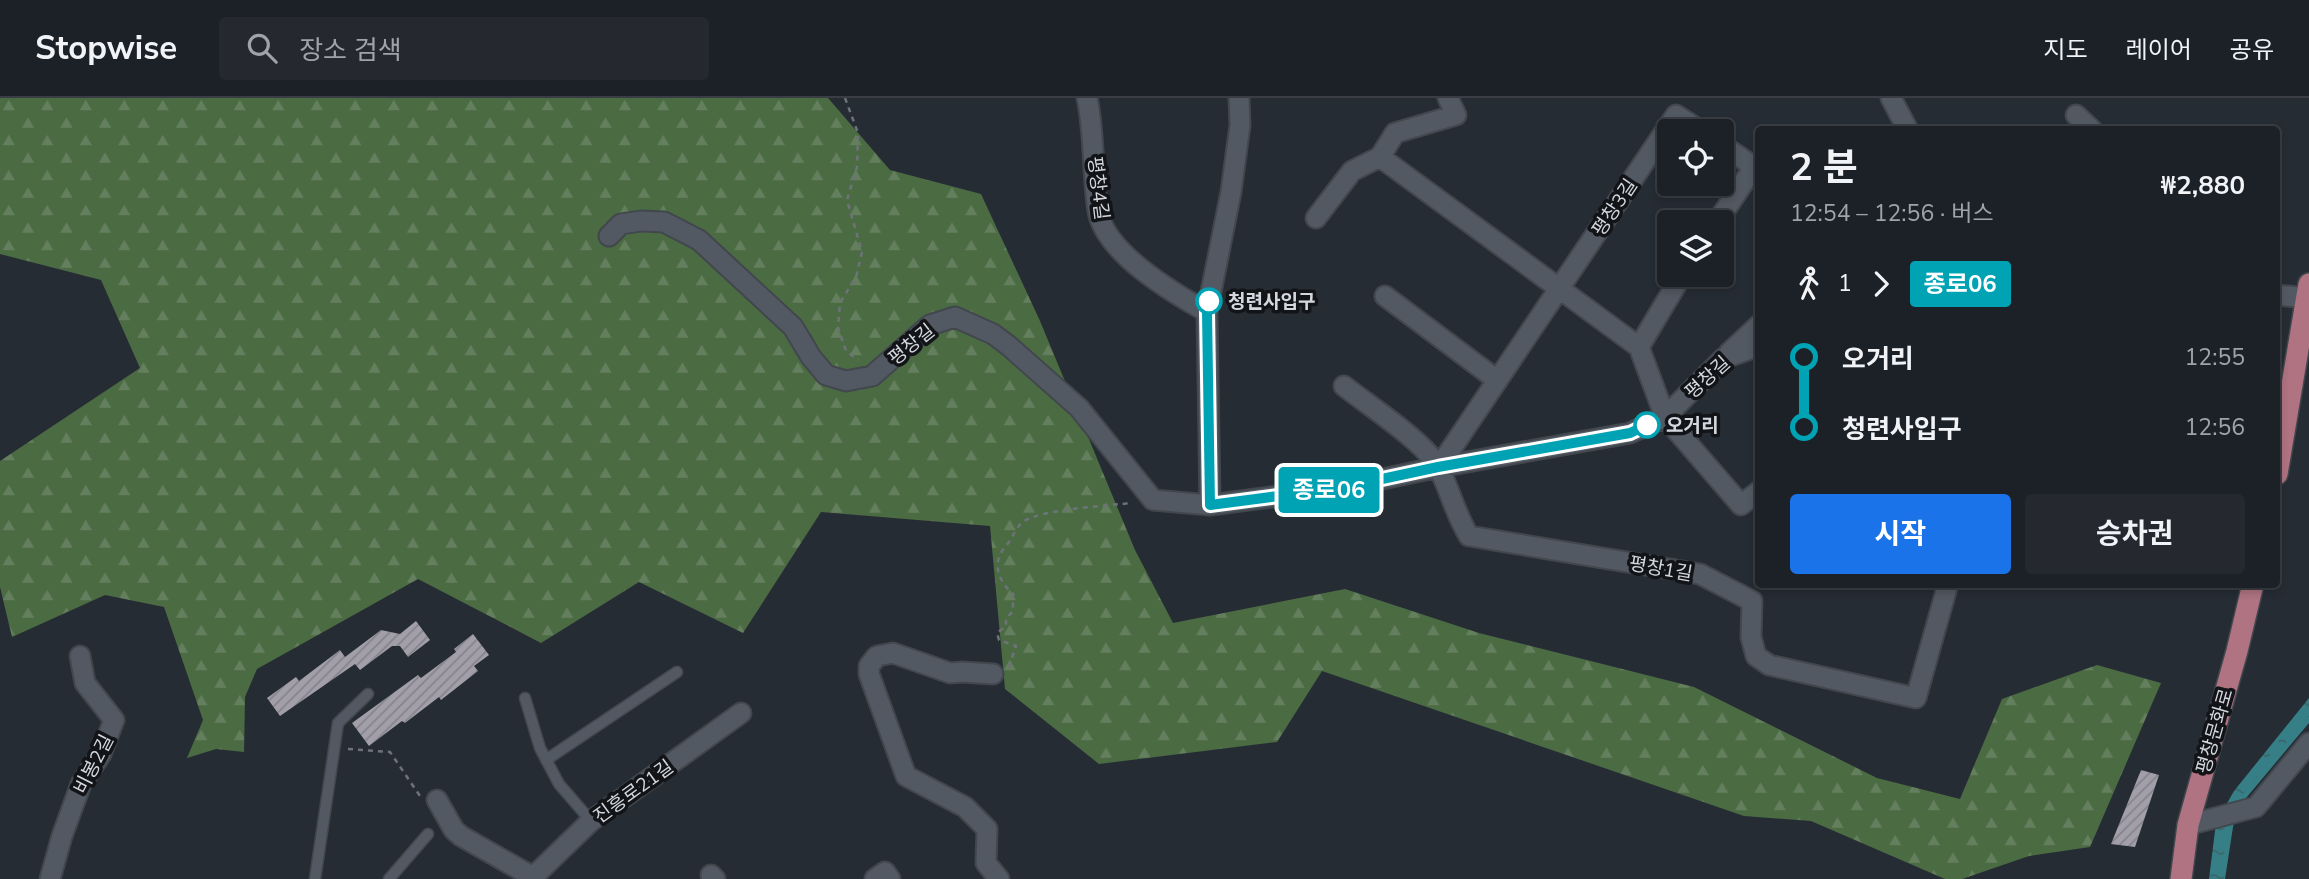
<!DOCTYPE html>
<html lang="ko">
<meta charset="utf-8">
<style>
:root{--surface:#1c2127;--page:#25292f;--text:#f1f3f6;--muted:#a0a3a7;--line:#3a3e44;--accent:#1a73e8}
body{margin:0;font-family:"Nunito Sans","Noto Sans KR",sans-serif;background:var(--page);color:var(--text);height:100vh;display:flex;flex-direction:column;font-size:26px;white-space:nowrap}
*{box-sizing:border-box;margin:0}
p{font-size:23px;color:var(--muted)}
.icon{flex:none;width:38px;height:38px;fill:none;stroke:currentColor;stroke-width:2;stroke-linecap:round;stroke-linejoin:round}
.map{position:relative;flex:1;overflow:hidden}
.sheet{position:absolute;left:1755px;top:28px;width:525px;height:462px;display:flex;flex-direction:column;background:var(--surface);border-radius:7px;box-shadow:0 4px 10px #0003,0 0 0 2px var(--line)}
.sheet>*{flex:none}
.badge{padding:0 14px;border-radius:5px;font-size:24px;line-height:46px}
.tools{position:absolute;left:1657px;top:21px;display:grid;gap:14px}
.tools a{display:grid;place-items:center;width:77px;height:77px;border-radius:7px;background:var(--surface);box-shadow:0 4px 10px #0003,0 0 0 2px var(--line);font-size:35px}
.map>.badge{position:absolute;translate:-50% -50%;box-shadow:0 0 0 4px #fff}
.legs{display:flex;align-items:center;gap:10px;height:77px;padding:0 35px;font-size:23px}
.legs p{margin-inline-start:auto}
.headline{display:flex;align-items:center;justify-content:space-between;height:119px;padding:0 35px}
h1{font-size:38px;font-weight:700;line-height:52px}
.cta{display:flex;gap:14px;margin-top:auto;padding:14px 35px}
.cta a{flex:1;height:80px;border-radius:7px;background:var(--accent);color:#fff;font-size:28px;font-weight:700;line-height:80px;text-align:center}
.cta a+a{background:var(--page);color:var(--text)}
ul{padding:0 35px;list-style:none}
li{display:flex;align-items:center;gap:24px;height:70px;font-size:26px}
li i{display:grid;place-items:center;width:10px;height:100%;margin:0 9px;background:currentColor}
li i::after{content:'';width:18px;height:18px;margin:-9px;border:5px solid;border-radius:50%;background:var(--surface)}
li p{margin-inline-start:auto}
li:first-child i{background:linear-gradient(#0000 50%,currentColor 0)}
li:last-child i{background:linear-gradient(currentColor 50%,#0000 0)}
header{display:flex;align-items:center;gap:42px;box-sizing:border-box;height:98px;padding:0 35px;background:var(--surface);border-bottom:2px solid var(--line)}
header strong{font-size:33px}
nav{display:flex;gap:38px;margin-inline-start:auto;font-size:24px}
.search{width:490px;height:63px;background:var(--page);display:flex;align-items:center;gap:18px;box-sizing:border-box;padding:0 24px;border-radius:7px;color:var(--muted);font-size:26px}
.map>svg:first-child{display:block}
.forest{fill:url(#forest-firs)}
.water{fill:url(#water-ripples)}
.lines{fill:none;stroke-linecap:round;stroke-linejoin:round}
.stream{stroke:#367f86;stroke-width:5}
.building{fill:url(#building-hatch)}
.lane-casing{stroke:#42474e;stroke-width:13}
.street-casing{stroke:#42474e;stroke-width:23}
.primary-casing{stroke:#42474e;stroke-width:24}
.path{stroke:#6e737a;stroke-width:2.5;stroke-dasharray:5 5;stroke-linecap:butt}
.lane{stroke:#535962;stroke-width:10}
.street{stroke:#535962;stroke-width:19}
.primary{stroke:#af7381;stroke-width:21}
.line-1-casing{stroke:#fff;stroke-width:16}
.line-1{stroke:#00a3b4;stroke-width:10}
.stop-1-dot{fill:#fff;stroke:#00a3b4;stroke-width:3.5}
.labels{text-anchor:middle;stroke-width:7;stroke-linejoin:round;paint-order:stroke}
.street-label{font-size:19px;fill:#d4d8de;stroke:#121418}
.stop-label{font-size:19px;font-weight:bold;fill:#d4d8de;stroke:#121418;text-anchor:start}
</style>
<header>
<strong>Stopwise</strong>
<div class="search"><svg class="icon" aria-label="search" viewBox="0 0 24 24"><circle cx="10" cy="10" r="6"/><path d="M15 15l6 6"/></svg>장소 검색</div>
<nav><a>지도</a><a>레이어</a><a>공유</a></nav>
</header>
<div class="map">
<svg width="2309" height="781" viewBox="0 0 2309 781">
<defs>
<pattern id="forest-firs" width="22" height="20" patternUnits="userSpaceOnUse" patternTransform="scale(1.75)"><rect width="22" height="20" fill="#4b6b43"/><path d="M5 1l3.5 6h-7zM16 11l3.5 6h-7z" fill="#647f5e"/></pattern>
<pattern id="water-ripples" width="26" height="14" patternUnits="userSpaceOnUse" patternTransform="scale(1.75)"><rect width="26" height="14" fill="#367f86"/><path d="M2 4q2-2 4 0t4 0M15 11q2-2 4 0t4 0" fill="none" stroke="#3a666b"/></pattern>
<pattern id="building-hatch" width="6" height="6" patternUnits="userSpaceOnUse" patternTransform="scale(1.75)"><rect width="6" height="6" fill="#a29faa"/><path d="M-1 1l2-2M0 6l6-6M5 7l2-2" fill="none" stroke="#85838b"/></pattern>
</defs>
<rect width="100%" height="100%" fill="#262c34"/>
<!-- forest -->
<path class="forest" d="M0,0H828L890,72L981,96L1040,223L1135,452L1173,525L1345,491L1479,535L1694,589L1877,680L1960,701L2002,601L2097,567L2161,585L2090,749L2029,758L1962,781H1945L1811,723L1744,718L1322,573L1277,644L1099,666L1005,591L990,428L821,414L743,535L639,484L541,545L418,481L257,571L245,599L244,654L216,651L187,660L203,622L164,509L105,497L12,539L0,489V363L140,270L101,182L0,156Z"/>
<!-- water -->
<path class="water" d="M2309,600V618L2240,701L2233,729L2225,781H2209L2216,725L2234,693Z"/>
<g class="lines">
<!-- stream -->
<path class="stream" d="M2237,707L2309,621"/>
</g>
<!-- building -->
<path class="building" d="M416,523L430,542L408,559L400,548H392L360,572L355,566L280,618L267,600L296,579L299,583L340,552L345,559L381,532L400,536Z
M473,536L489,557L474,568L478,573L441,602L439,599L405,625L402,623L369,648L352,625L418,577L421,580L456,554L454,551Z
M2141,672L2159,677L2135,749L2111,746Z"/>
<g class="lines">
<defs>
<path id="lane" d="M525,600L540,650L559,686L591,723
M546,662L677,574
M315,781L338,625L368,596
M389,781L428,736"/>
<path id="street" d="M1087,0C1095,37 1092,76 1098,113C1105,155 1173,195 1207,214
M1891,0L1908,32
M2076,17L2092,32
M1722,47L1759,72
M1380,59L1639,249L1665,319L1741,407L1759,393
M1316,120L1352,73L1380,59L1395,35L1456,17L1448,0
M1717,124L1754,69
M609,138L621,126L641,123L664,124L699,142L793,229L811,259L826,277L846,283L872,278L930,227L955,219L993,236L1009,248L1079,310L1153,402L1210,407L1340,390L1439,369L1630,335L1665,319L1724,260L1759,248
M2277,197L2307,200
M1385,198L1497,282
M1639,249L1682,177
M1729,255L1759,227
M1344,288C1368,307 1425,344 1438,369C1450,391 1455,416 1469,438L1700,476L1752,503L1751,539L1756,558L1769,567L1916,600L1948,486
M1439,369L1676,17L1701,33
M1210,407L1207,214L1231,94L1240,27L1239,0
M993,576L962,574L950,575L893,555L877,558L869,568V576L906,678L965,709L987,731L986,765L999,781
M437,702L454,732L461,738L533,779
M2188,727L2256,709L2309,645
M711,777L715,781
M50,781L62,738L81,686L101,656L114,622L85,585L80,558
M534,781L533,779L591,723L741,615
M875,781L885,774L890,781"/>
<path id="primary" d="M2277,376L2309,186
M2181,781L2188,727L2237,553L2253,486"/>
</defs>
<!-- lane casing -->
<use href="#lane" class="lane-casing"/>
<!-- street casing -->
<use href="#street" class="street-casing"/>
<!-- primary casing -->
<use href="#primary" class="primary-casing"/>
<!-- path -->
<path class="path" d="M845,0L858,35L857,69L847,102L862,154L856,179L840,205L838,230L846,253L858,262
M1009,569L1016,548L999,542L997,535L1006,528V521L1013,513V496C999,484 991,465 1005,449C1012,442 1016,428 1024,423C1044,411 1106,408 1131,405
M348,651L390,654L420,698"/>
<!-- lane -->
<use href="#lane" class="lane"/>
<!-- street -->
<use href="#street" class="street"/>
<!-- primary -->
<use href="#primary" class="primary"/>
</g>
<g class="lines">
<defs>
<path id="line-1" d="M1209,203L1207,214L1210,407L1340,390L1438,369L1630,335L1647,327"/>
</defs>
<!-- line-1 casing -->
<use href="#line-1" class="line-1-casing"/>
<!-- line-1 -->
<use href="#line-1" class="line-1"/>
</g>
<!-- markers -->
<g class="stop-1-dot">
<circle cx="1209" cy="203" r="12"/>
<circle cx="1647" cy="327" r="12"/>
</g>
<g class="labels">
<!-- street labels -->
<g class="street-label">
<text transform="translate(1099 90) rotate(83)" y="7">평창4길</text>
<text transform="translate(1614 109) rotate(-56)" y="7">평창3길</text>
<text transform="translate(911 246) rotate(-39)" y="7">평창길</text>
<text transform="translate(1707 279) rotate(-42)" y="7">평창길</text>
<text transform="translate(1661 470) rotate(10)" y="7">평창1길</text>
<text transform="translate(2214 633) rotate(-74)" y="7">평창문화로</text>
<text transform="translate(93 666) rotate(-63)" y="7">비봉2길</text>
<text transform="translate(633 693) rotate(-36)" y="7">진흥로21길</text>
</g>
<!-- stop labels -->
<g class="stop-label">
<text x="1228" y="210">청련사입구</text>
<text x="1666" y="334">오거리</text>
</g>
</g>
</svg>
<div class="tools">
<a><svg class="icon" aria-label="locate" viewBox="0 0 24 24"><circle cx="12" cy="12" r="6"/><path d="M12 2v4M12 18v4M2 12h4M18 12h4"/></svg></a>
<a><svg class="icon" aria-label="layers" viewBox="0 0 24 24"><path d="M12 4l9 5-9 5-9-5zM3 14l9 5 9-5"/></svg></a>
</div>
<b class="badge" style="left:1329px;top:392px;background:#00a3b4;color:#fff">종로06</b>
<section class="sheet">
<div class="headline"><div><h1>2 분</h1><p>12:54 – 12:56 · 버스</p></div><b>₩2,880</b></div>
<div class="legs"><svg class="icon" aria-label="walk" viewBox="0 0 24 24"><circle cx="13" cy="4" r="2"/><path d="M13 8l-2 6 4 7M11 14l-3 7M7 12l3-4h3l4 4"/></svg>1<svg class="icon" aria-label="forward" viewBox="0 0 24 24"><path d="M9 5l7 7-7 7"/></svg><b class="badge" style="background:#00a3b4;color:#fff">종로06</b></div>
<ul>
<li><i style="color:#00a3b4"></i><b>오거리</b><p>12:55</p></li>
<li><i style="color:#00a3b4"></i><b>청련사입구</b><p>12:56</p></li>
</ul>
<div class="cta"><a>시작</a><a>승차권</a></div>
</section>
</div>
